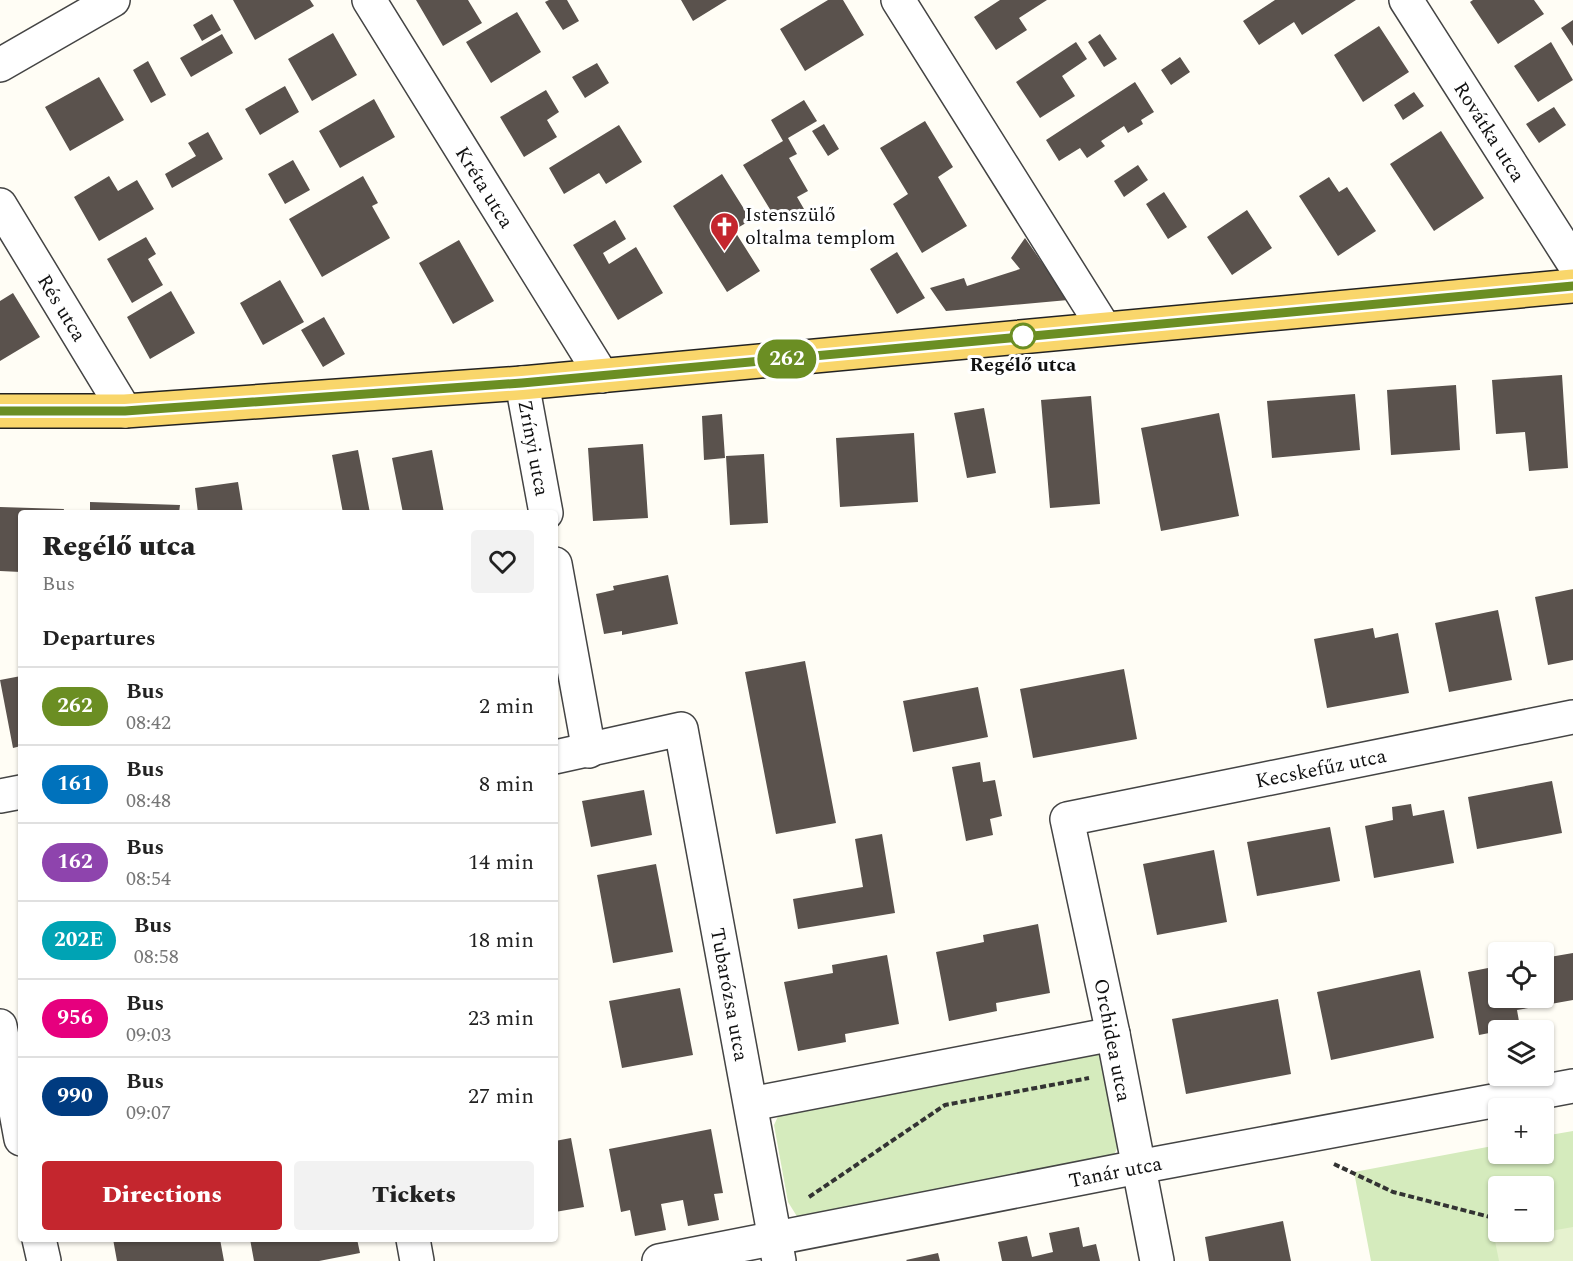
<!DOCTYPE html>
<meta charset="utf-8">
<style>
:root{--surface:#fff;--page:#f2f2f2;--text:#222;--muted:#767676;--line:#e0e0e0;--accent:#c4262e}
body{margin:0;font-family:Spectral,serif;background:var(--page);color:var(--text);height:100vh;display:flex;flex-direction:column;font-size:22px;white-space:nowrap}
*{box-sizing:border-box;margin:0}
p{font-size:20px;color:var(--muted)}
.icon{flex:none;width:33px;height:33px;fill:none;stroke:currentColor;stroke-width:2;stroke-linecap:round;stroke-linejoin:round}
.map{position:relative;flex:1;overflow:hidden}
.drawer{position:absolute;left:18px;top:510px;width:540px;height:732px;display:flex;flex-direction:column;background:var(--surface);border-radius:6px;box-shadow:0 2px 4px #0004}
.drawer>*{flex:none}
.badge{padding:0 12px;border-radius:20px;font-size:21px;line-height:39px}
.buttons{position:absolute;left:1488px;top:942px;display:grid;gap:12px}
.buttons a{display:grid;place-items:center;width:66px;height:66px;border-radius:6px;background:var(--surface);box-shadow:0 2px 4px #0004;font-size:30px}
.map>.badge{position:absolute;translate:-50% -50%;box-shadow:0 0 0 3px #fff}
h2{padding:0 24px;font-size:22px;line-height:54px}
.round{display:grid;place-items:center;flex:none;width:63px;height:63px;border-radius:6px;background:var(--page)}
.headline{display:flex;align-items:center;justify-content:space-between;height:102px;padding:0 24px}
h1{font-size:28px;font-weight:800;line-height:45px}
.cta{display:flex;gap:12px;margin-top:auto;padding:12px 24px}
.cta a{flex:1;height:69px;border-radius:6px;background:var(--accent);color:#fff;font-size:24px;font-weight:800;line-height:69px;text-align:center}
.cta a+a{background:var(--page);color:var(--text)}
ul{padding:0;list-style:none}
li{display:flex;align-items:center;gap:18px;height:78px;padding:0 24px;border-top:2px solid var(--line)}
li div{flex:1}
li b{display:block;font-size:22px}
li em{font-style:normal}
li .badge{min-width:66px;font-weight:700;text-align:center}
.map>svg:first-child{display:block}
.green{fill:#d5ebbd;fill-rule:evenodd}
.pitch{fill:#e6f2cf}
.building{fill:#5a524d}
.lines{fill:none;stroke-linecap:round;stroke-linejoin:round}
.minor-casing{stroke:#444;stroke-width:36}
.major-casing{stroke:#222;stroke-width:36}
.path{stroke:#333;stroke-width:4;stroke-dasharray:6 3;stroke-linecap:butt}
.minor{stroke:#fff;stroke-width:33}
.major{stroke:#f9d66b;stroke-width:33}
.line-casing{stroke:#fff;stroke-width:14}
.line{stroke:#6b8e23;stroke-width:9}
.stop-dot{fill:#fff;stroke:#6b8e23;stroke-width:3}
.labels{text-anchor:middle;stroke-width:6;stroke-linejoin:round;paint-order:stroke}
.street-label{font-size:20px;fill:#111;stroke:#fff}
.poi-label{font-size:20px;fill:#111;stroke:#fff;text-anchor:start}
.stop-label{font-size:20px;font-weight:bold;fill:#111;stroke:#fff}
</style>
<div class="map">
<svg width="1573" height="1261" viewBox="0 0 1573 1261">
<rect width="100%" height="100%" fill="#fffdf5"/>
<!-- green -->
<path class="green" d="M1096,1052L1103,1058L1118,1137V1147L1111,1160L798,1218L788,1202L774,1125L781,1110Z
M1573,1131V1261H1371L1354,1172L1498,1145V1154H1544V1136ZM1498,1186H1544V1232H1498Z"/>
<!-- pitch -->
<path class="pitch" d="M1573,1227V1261H1499L1495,1241Z"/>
<!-- building -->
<path class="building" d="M233,0H310L314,6L255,40Z
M416,0H468L482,23L443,46Z
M549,0H567L579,21L563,30L545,2Z
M681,0H727L693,21Z
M828,0H843L864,35L805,71L780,29Z
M1000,0H1047L1019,18L1027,30L996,50L974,17Z
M1275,0H1356L1302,35L1294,22L1259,45L1243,21Z
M1473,0H1534L1544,14L1498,44L1470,2Z
M517,12L541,52L491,83L466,42Z
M212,14L221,30L202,41L193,25Z
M1573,20V46L1561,28Z
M1379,26L1409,72L1363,102L1334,55Z
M333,33L357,75L312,101L288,59Z
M222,34L233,53L191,77L180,58Z
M1100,34L1117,59L1104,67L1088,42Z
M1076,42L1087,59L1062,76L1075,96L1040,118L1016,82Z
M1551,42L1573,80L1538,102L1514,66Z
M1180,57L1190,72L1171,85L1161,70Z
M148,61L166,95L151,103L133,70Z
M597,63L609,83L585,98L572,77Z
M99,77L124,120L70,151L45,107Z
M1135,82L1154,112L1141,120L1143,124L1128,133L1124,126L1101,141L1105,146L1087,158L1080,148L1059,161L1046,140Z
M285,86L299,112L260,135L245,109Z
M546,90L559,112L547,120L557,137L524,157L500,117Z
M1414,92L1424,106L1403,120L1394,105Z
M374,99L395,137L340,168L319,131Z
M804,100L817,121L788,138L797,154L789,158L808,191L797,197L804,209L779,224L743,165L783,141L771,120Z
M1554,107L1566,125L1539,143L1526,124Z
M925,121L953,167L938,177L967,226L922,253L893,204L908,194L880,148Z
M824,124L839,149L828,156L812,131Z
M619,125L642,162L606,184L599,173L564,194L549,168Z
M1441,131L1484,198L1434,231L1390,164Z
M208,132L223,159L172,188L165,174L196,156L188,143Z
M293,160L310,190L285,204L268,174Z
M1138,165L1148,180L1124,197L1114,181Z
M722,174L751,220L734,230L760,271L727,292L673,206Z
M109,176L118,191L137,180L154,209L99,241L74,197Z
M363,176L378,203L372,206L390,238L322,277L289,219Z
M1329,177L1339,192L1347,187L1376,231L1338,256L1299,196Z
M1164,192L1187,227L1168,239L1146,204Z
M1247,210L1272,248L1232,275L1207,237Z
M615,220L626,239L603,253L609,264L636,247L663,293L618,320L573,245Z
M146,237L156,254L148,259L163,285L132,303L107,259Z
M1025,238L1068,300L946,311L930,288L964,278L967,286L1020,269L1011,258Z
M459,240L494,301L453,324L419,263Z
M897,252L925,298L897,314L870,269Z
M280,280L304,322L263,345L240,303Z
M171,291L195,333L150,359L127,317Z
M13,293L40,337L0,361V301Z
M324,317L345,354L323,367L301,330Z
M1562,375L1568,468L1529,471L1525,432L1496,434L1492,380Z
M1456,385L1460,450L1391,455L1387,390Z
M1355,394L1360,450L1272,458L1267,401Z
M1091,396L1100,504L1050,508L1041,400Z
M984,408L996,473L967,478L954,413Z
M1219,413L1239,516L1161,531L1141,428Z
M722,414L725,458L704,460L702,416Z
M914,433L918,502L840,507L836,438Z
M643,444L648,518L593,521L588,448Z
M358,450L370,513H343L332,455Z
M432,450L444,513H403L392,458Z
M764,454L768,523L730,525L726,456Z
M238,482L243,513H198L195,488Z
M90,502L180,505L179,513H90Z
M0,507L64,509L63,513H21V572L0,571Z
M668,575L678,624L622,635V631L604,634L596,594L614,590L613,586Z
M1573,589V660L1548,665L1535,597Z
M1498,610L1512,680L1449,692L1435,623Z
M1373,628L1375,638L1398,633L1409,693L1327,708L1314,639Z
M805,661L836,823L776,834L745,672Z
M1124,669L1137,739L1033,758L1020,689Z
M21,676V746L13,748L0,680Z
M978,687L988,737L913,752L903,701Z
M980,762L983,782L995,780L1002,816L990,819L993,835L966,841L952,767Z
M1552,781L1562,833L1477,849L1468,797Z
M644,790L652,835L591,847L582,801Z
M1411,804L1413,816L1444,810L1454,863L1374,878L1365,826L1393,820L1392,807Z
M1330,827L1340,881L1257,896L1247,842Z
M882,834L895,913L798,929L793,899L863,887L855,839Z
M1214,850L1227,922L1157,935L1143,864Z
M656,864L673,952L613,963L597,875Z
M1038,924L1050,993L996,1003L997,1011L949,1021L936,952L984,942L983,935Z
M1573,953V1000L1517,1010L1520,1027L1479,1035L1468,972L1498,966V998H1544V958Z
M887,955L899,1024L845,1034L846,1042L798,1051L784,982L833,973L832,965Z
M1420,970L1434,1038L1331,1060L1317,992Z
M680,988L693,1055L622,1068L609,1001Z
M1278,999L1291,1074L1186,1094L1172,1019Z
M711,1129L723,1193L714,1194L719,1220L688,1226L683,1200L661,1204L666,1230L635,1236L630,1210L621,1212L609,1149Z
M571,1138L584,1207L555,1212V1141Z
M1283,1221L1291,1261H1209L1205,1237Z
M1079,1227L1083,1247L1096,1244L1100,1261H1002L998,1242L1027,1236L1032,1257L1053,1252L1049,1233Z
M113,1239H220L224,1261H117Z
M250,1239H357L360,1253L319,1261H254Z
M938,1253L940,1261H907L906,1260Z"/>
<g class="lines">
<defs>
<g id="minor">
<path id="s1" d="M369,0L602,376"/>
<path d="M898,0L1104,328"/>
<path id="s2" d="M1406,0L1573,262"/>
<path d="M0,65L113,0"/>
<path id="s3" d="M0,205L125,411"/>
<path id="s4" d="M522,383L546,513"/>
<path d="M555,564L589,751"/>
<path id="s5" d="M555,757L681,729L779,1261"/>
<path d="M0,796L21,792"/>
<path d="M0,1026L21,1139"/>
<path d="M751,1104L1113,1034"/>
<path d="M39,1239L44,1261"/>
<path d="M413,1239L417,1261"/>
<path id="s6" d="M659,1261L1138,1167L1573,1086"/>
<path id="s7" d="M1157,1261L1113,1034L1067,819L1573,717"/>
</g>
<path id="major" d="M0,411H125L522,383L1573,286"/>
</defs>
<!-- minor casing -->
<use href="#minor" class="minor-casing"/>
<!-- major casing -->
<use href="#major" class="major-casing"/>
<!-- path -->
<path class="path" d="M1334,1164L1393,1192L1498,1219
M809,1197L945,1105L1089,1078
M1517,1232L1522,1236"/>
<!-- minor -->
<use href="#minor" class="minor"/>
<!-- major -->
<use href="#major" class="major"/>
</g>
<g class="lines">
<defs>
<path id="line" d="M0,411H125L522,383L1573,286"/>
</defs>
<!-- line casing -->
<use href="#line" class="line-casing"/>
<!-- line -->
<use href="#line" class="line"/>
</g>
<!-- icons -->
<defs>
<symbol id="church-pin" viewBox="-11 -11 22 30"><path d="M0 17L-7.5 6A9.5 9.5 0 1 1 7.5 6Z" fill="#c4262e" stroke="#fff"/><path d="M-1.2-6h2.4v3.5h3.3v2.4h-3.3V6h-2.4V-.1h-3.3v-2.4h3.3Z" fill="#fff"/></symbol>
</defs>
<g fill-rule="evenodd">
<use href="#church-pin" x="708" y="210" width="33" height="45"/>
</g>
<!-- markers -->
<circle class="stop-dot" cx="1023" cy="336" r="12"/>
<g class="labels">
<!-- street labels -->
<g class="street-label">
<text dy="7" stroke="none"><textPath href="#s2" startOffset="156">Rovátka utca</textPath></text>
<text dy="7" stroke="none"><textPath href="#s1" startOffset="220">Kréta utca</textPath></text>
<text dy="7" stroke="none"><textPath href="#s3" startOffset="120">Rés utca</textPath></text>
<text dy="7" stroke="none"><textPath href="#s4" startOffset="66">Zrínyi utca</textPath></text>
<text dy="7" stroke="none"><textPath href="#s7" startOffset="710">Kecskefűz utca</textPath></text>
<text dy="7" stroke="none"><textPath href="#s5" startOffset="399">Tubarózsa utca</textPath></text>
<text transform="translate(1113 1040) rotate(79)" y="7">Orchidea utca</text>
<text dy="7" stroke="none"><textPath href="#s6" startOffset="465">Tanár utca</textPath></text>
</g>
<!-- poi labels -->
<g class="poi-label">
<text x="745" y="221">Istenszülő<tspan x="745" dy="23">oltalma templom</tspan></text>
</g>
<!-- stop labels -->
<g class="stop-label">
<text x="1023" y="371">Regélő utca</text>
</g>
</g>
</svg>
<div class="buttons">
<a><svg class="icon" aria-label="locate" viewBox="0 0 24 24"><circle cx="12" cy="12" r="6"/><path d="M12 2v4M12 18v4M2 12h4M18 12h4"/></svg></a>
<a><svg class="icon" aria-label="layers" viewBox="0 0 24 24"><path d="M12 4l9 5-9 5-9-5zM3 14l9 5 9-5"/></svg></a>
<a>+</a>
<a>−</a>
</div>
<b class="badge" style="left:787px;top:359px;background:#6b8e23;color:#fff">262</b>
<section class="drawer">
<div class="headline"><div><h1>Regélő utca</h1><p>Bus</p></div><a class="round"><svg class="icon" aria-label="heart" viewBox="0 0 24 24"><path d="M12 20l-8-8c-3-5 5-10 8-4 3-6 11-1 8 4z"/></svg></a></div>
<h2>Departures</h2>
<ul>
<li><span class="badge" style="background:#6b8e23;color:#fff">262</span><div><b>Bus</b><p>08:42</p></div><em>2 min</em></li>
<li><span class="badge" style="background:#0072bc;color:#fff">161</span><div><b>Bus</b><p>08:48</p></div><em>8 min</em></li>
<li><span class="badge" style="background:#8e44ad;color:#fff">162</span><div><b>Bus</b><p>08:54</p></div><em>14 min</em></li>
<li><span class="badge" style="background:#00a3b4;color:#fff">202E</span><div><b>Bus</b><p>08:58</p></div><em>18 min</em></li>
<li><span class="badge" style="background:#e6007e;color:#fff">956</span><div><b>Bus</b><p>09:03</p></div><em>23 min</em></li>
<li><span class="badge" style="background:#003b80;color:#fff">990</span><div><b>Bus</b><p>09:07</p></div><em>27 min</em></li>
</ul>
<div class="cta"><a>Directions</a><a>Tickets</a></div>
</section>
</div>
